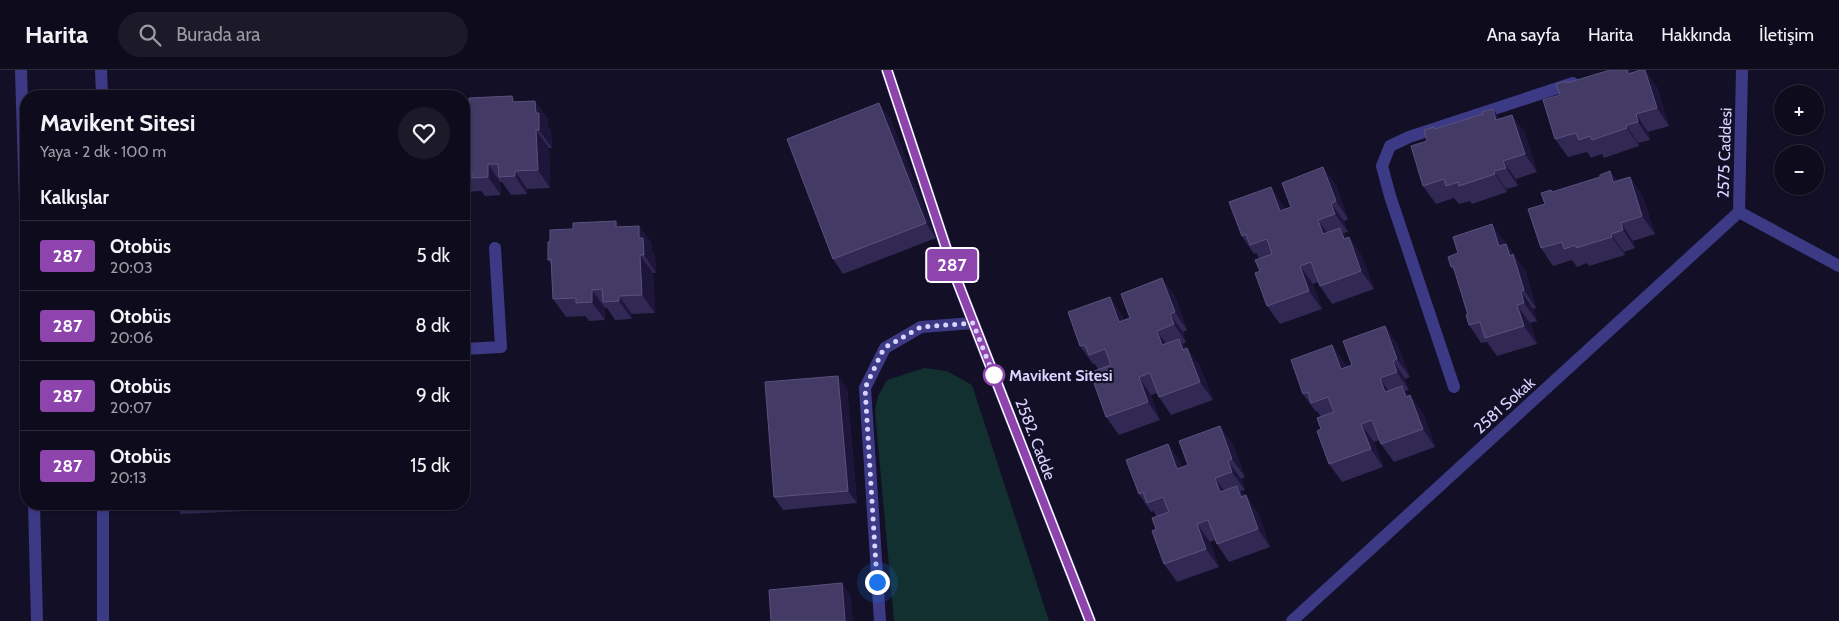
<!DOCTYPE html>
<html lang="tr">
<meta charset="utf-8">
<style>
:root{--surface:#0e0b1c;--page:#1c1929;--text:#f1f3f6;--muted:#9b9ba3;--line:#2e2b3b}
body{margin:0;font-family:Cabin,sans-serif;background:var(--page);color:var(--text);height:100vh;display:flex;flex-direction:column;font-size:19px;white-space:nowrap}
*{box-sizing:border-box;margin:0}
p{font-size:16px;color:var(--muted)}
.icon{flex:none;width:28px;height:28px;fill:none;stroke:currentColor;stroke-width:2;stroke-linecap:round;stroke-linejoin:round}
.map{position:relative;flex:1;overflow:hidden}
.panel{position:absolute;left:20px;top:20px;width:450px;height:420px;display:flex;flex-direction:column;background:var(--surface);border-radius:20px;box-shadow:0 1px 4px #0004,0 0 0 1px var(--line)}
.panel>*{flex:none}
.badge{padding:0 10px;border-radius:4px;font-size:18px;line-height:32px}
.tools{position:absolute;left:1774px;top:15px;display:grid;gap:10px}
.tools a{display:grid;place-items:center;width:50px;height:50px;border-radius:50%;background:var(--surface);box-shadow:0 1px 4px #0004,0 0 0 1px var(--line);font-size:25px}
.you{position:absolute;width:25px;height:25px;margin:-12px;border:4px solid #fff;border-radius:50%;background:#1a73e8;box-shadow:0 0 0 8px #1a73e833}
.map>.badge{position:absolute;translate:-50% -50%;box-shadow:0 0 0 2px #fff}
h2{padding:0 20px;font-size:19px;line-height:45px}
.round{display:grid;place-items:center;flex:none;width:52px;height:52px;border-radius:26px;background:var(--page)}
.summary{display:flex;align-items:center;justify-content:space-between;height:85px;padding:0 20px}
h1{font-size:24px;font-weight:800;line-height:38px}
ul{padding:0;list-style:none}
li{display:flex;align-items:center;gap:15px;height:70px;padding:0 20px;border-top:1px solid var(--line)}
li div{flex:1}
li b{display:block;font-size:19px}
li em{font-style:normal}
li .badge{min-width:55px;font-weight:700;text-align:center}
header{display:flex;align-items:center;gap:30px;box-sizing:border-box;height:70px;padding:0 25px;background:var(--surface);border-bottom:1px solid var(--line)}
header strong{font-size:24px}
nav{display:flex;gap:28px;margin-inline-start:auto;font-size:18px}
.search{width:350px;height:45px;background:var(--page);display:flex;align-items:center;gap:12px;box-sizing:border-box;padding:0 18px;border-radius:28px;color:var(--muted);font-size:19px}
.map>svg:first-child{display:block}
.green{fill:#12302f}
.lines{fill:none;stroke-linecap:round;stroke-linejoin:round}
.service{stroke:#3d3a85;stroke-width:12}
.minor{stroke:#3d3a85;stroke-width:12}
.tertiary{stroke:#3d3a85;stroke-width:12}
.wall{fill:#312854}
.shaded-wall{fill:#1d163a}
.building{fill:#433a66;stroke:#5a527e}
.line-casing{stroke:#fff;stroke-width:11}
.line{stroke:#8e44ad;stroke-width:8}
.walk{stroke:#d9d4ff;stroke-width:5;stroke-dasharray:0 9}
.stop-dot{fill:#fff;stroke:#8e44ad;stroke-width:2.5}
.labels{text-anchor:middle;stroke-width:4.5;stroke-linejoin:round;paint-order:stroke}
.street-label{font-size:16px;fill:#d9d4ff;stroke:#130f26}
.stop-label{font-size:16px;font-weight:bold;fill:#d9d4ff;stroke:#130f26;text-anchor:start}
</style>
<header>
<strong>Harita</strong>
<div class="search"><svg class="icon" aria-label="search" viewBox="0 0 24 24"><circle cx="10" cy="10" r="6"/><path d="M15 15l6 6"/></svg>Burada ara</div>
<nav><a>Ana sayfa</a><a>Harita</a><a>Hakkında</a><a>İletişim</a></nav>
</header>
<div class="map">
<svg width="1839" height="551" viewBox="0 0 1839 551">
<rect width="100%" height="100%" fill="#130f26"/>
<!-- green -->
<path class="green" d="M924,298L947,301L972,315L1049,551H894L875,341L878,326L887,310Z"/>
<g class="lines">
<!-- service -->
<path class="service" d="M101,0L102,26
M464,279L501,277L495,178
M1454,317L1390,126L1382,96L1390,76L1409,67L1573,13
M103,434V551"/>
<!-- minor -->
<path class="minor" d="M887,0L956,208L1090,551
M1739,142L1742,0
M1739,142L1839,196
M880,551L865,318L885,278L921,257L973,253
M1292,551L1739,142"/>
<!-- tertiary -->
<path class="tertiary" d="M21,0L26,168
M34,434L37,551"/>
</g>
<!-- wall -->
<path class="wall" d="M1632,3L1657,17L1669,56L1648,62L1650,70L1638,73L1639,76L1604,88L1602,84L1591,88L1587,82L1568,87L1555,69L1560,25L1567,11L1568,13Z
M535,31L548,49V56L551,61L552,78H549L550,118L527,119V124L511,125L502,112H500L501,125L485,126L481,121L464,122V34Z
M1493,39L1500,49L1512,45L1525,63L1537,102L1516,109L1518,116L1506,119L1507,122L1472,134L1470,131L1459,134L1454,128L1436,134L1423,116L1427,71L1434,57L1435,59L1483,44Z
M890,48L936,168L843,204L833,189Z
M1610,101L1617,111L1630,107L1642,125L1655,164L1633,171L1635,178L1624,182L1625,185L1589,196L1587,193L1577,197L1572,190L1553,196L1541,178L1545,134L1551,120L1553,122L1600,107Z
M1336,115L1348,149L1344,151L1348,162L1344,163L1347,168L1349,167L1361,185L1374,219L1332,234L1320,216L1318,212L1313,214L1322,239L1280,254L1267,236L1260,201V189L1256,183L1254,184L1242,166L1283,135L1285,139L1291,137Z
M616,151L621,157L639,156L652,174V181L655,186L656,203H653L655,243L632,244V249L615,250L607,238H605V250L589,251L585,246L566,247L553,229L552,194L548,190L573,159Z
M1505,172L1526,202L1536,238L1533,239L1537,251L1530,253L1537,274L1497,286L1487,272L1481,273L1469,255L1468,245L1455,202L1451,197Z
M1175,226L1187,260L1183,262L1186,272L1183,274L1200,296L1213,330L1171,345L1159,327L1157,323L1151,325L1160,350L1119,365L1106,347L1098,312V299L1095,294H1093L1080,276L1122,245L1124,250Z
M1385,256L1397,274L1410,307L1405,309L1409,320L1405,321L1423,343L1435,377L1394,392L1381,374L1380,370L1374,372L1383,397L1342,412L1329,394L1321,359V347L1317,341L1316,342L1303,324L1345,293L1347,297L1352,295Z
M847,318L857,433L783,440L774,427Z
M1168,374L1180,392L1182,397L1188,395L1233,374L1245,407L1241,409L1245,420L1241,421L1258,443L1270,477L1229,492L1217,474L1215,470L1210,472L1219,497L1177,512L1164,494L1157,447L1153,441L1151,442L1139,424Z
M174,434H308V438L181,444Z"/>
<!-- shaded-wall -->
<path class="shaded-wall" d="M1627,0H1630L1637,11L1628,4Z
M1645,0L1657,17L1669,56L1657,38Z
M268,20L272,26H268Z
M512,26L525,44L513,32Z
M535,31L548,49V56L551,61L552,78L539,60L536,43Z
M879,33L890,48L936,168L926,153Z
M1493,39L1505,57L1496,50Z
M1636,44L1648,62L1650,70L1638,52Z
M1512,45L1525,63L1537,102L1525,84Z
M1626,55L1638,73L1639,76L1627,58Z
M536,60L549,78L550,118L538,100Z
M1503,91L1516,109L1518,116L1506,98Z
M488,94L500,112L501,125L488,107Z
M1323,97L1336,115L1348,149L1336,131Z
M515,101L527,119V124L515,106Z
M1494,101L1506,119L1507,122L1495,104Z
M1610,101L1623,119L1613,112Z
M1630,107L1642,125L1655,164L1642,146Z
M1271,117L1283,135L1293,159L1280,141Z
M1331,133L1344,151L1348,162L1335,144Z
M1318,150L1331,168L1323,164Z
M616,151L629,169L616,157Z
M1621,153L1633,171L1635,178L1623,160Z
M1492,154L1505,172L1512,194L1499,176Z
M639,156L652,174V181L655,186L656,203L644,185L639,168Z
M1340,158L1351,174L1349,167L1361,185L1374,219L1361,201L1344,169Z
M1611,164L1624,182L1625,185L1612,167Z
M1506,174L1526,202L1536,238L1524,220L1510,186Z
M640,185L653,203L655,243L642,225Z
M1300,196L1313,214L1322,239L1309,221Z
M1162,208L1175,226L1187,260L1175,242Z
M592,220L605,238V250L592,232Z
M1521,221L1533,239L1537,251L1524,233Z
M619,226L632,244V249L619,231Z
M1110,227L1122,245L1131,270L1119,252Z
M1517,235L1530,253L1537,274L1524,256Z
M1170,244L1183,262L1186,272L1174,254Z
M1385,256L1397,274L1410,307L1397,289Z
M1157,261L1170,279L1162,275Z
M1179,269L1190,284L1187,278L1200,296L1213,330L1200,312L1183,280Z
M1332,275L1345,293L1354,317L1341,299Z
M1393,291L1405,309L1409,320L1397,302Z
M838,306L847,318L857,433L848,421Z
M1139,307L1151,325L1160,350L1148,332Z
M1380,308L1392,326L1385,322Z
M1402,316L1413,332L1410,325L1423,343L1435,377L1423,359L1406,327Z
M1361,354L1374,372L1383,397L1371,379Z
M1220,356L1233,374L1245,407L1232,389Z
M1168,374L1180,392L1189,417L1177,399Z
M1228,391L1241,409L1245,420L1232,402Z
M1215,408L1228,426L1220,422Z
M1237,416L1248,432L1246,425L1258,443L1270,477L1258,459L1241,427Z
M1197,454L1210,472L1219,497L1206,479Z
M842,513L851,526L853,551H845Z"/>
<!-- building -->
<path class="building" d="M1610,0H1627L1628,4L1640,0H1645L1657,38L1636,44L1638,52L1626,55L1627,58L1592,70L1590,66L1579,70L1576,63L1555,69L1543,30L1560,25L1556,14L1567,11V13Z
M268,20V26L290,25L291,26H224V22Z
M512,26L513,32L535,31L536,43H539V60H536L538,100L515,101V106L499,107L498,94H488V107L472,108V103H464V34H469V28Z
M879,33L926,153L833,189L787,69Z
M1493,39L1496,50L1512,45L1525,84L1503,91L1506,98L1494,101L1495,104L1459,116L1458,112L1446,116L1444,109L1423,116L1411,76L1427,71L1424,60L1434,57L1435,59L1483,44L1482,42Z
M1323,97L1336,131L1331,133L1335,144L1318,150L1323,164L1340,158L1344,169L1349,167L1361,201L1320,216L1311,192L1300,196L1309,221L1267,236L1255,203L1260,201L1255,190L1272,184L1267,169L1250,175L1246,164L1242,166L1229,132L1271,117L1280,141L1291,137L1282,113Z
M1610,101L1613,112L1630,107L1642,146L1621,153L1623,160L1611,164L1612,167L1576,178V175L1564,179L1562,172L1541,178L1528,139L1545,134L1541,123L1551,120L1552,122L1600,107V105Z
M616,151V157L639,156V168H643L644,185H640L642,225L619,226V231L603,232L602,219L592,220V232L576,233V228L553,229L551,189L548,190V172H550V160L573,159V153Z
M1492,154L1499,176L1506,174L1510,186L1513,184L1524,220L1521,221L1524,233L1517,235L1524,256L1485,268L1480,252L1469,255L1466,245H1468L1453,196L1451,197L1448,187L1458,183L1453,167Z
M1162,208L1175,242L1170,244L1174,254L1157,261L1162,275L1179,269L1183,280L1187,278L1200,312L1159,327L1150,303L1139,307L1148,332L1106,347L1094,313L1098,312L1094,301L1111,295L1105,279L1089,285L1085,275L1080,276L1068,242L1110,227L1119,252L1130,248L1121,224Z
M1385,256L1397,289L1393,291L1397,302L1380,308L1385,322L1402,316L1406,327L1410,325L1423,359L1381,374L1372,350L1361,354L1371,379L1329,394L1317,361L1321,359L1317,348L1334,342L1328,327L1311,333L1308,322L1303,324L1291,290L1332,275L1341,299L1352,295L1343,271Z
M838,306L848,421L774,427L765,312Z
M1220,356L1232,389L1228,391L1232,402L1215,408L1220,422L1237,416L1241,427L1246,425L1258,459L1217,474L1208,450L1197,454L1206,479L1164,494L1152,461L1156,459L1152,448L1169,442L1163,427L1147,433L1143,422L1139,424L1126,390L1168,374L1177,399L1188,395L1179,371Z
M842,513L845,551H771L769,520Z"/>
<g class="lines">
<defs>
<path id="line" d="M887,0L956,208L1090,551"/>
</defs>
<!-- line casing -->
<use href="#line" class="line-casing"/>
<!-- line -->
<use href="#line" class="line"/>
<!-- walk -->
<path class="walk" d="M877,512L865,318L884,278L921,257L973,253L995,309L994,305"/>
</g>
<!-- markers -->
<circle class="stop-dot" cx="994" cy="305" r="10"/>
<g class="labels">
<!-- street labels -->
<g class="street-label">
<text transform="translate(1724 83) rotate(-88)" y="6">2575 Caddesi</text>
<text transform="translate(1504 335) rotate(-42)" y="6">2581 Sokak</text>
<text transform="translate(1036 369) rotate(69)" y="6">2582. Cadde</text>
</g>
<!-- stop labels -->
<g class="stop-label">
<text x="1009" y="311">Mavikent Sitesi</text>
</g>
</g>
</svg>
<div class="tools">
<a>+</a>
<a>−</a>
</div>
<div class="you" style="left:877px;top:512px"></div>
<b class="badge" style="left:952px;top:195px;background:#8e44ad;color:#fff">287</b>
<section class="panel">
<div class="summary"><div><h1>Mavikent Sitesi</h1><p>Yaya · 2 dk · 100 m</p></div><a class="round"><svg class="icon" aria-label="heart" viewBox="0 0 24 24"><path d="M12 20l-8-8c-3-5 5-10 8-4 3-6 11-1 8 4z"/></svg></a></div>
<h2>Kalkışlar</h2>
<ul>
<li><span class="badge" style="background:#8e44ad;color:#fff">287</span><div><b>Otobüs</b><p>20:03</p></div><em>5 dk</em></li>
<li><span class="badge" style="background:#8e44ad;color:#fff">287</span><div><b>Otobüs</b><p>20:06</p></div><em>8 dk</em></li>
<li><span class="badge" style="background:#8e44ad;color:#fff">287</span><div><b>Otobüs</b><p>20:07</p></div><em>9 dk</em></li>
<li><span class="badge" style="background:#8e44ad;color:#fff">287</span><div><b>Otobüs</b><p>20:13</p></div><em>15 dk</em></li>
</ul>
</section>
</div>
